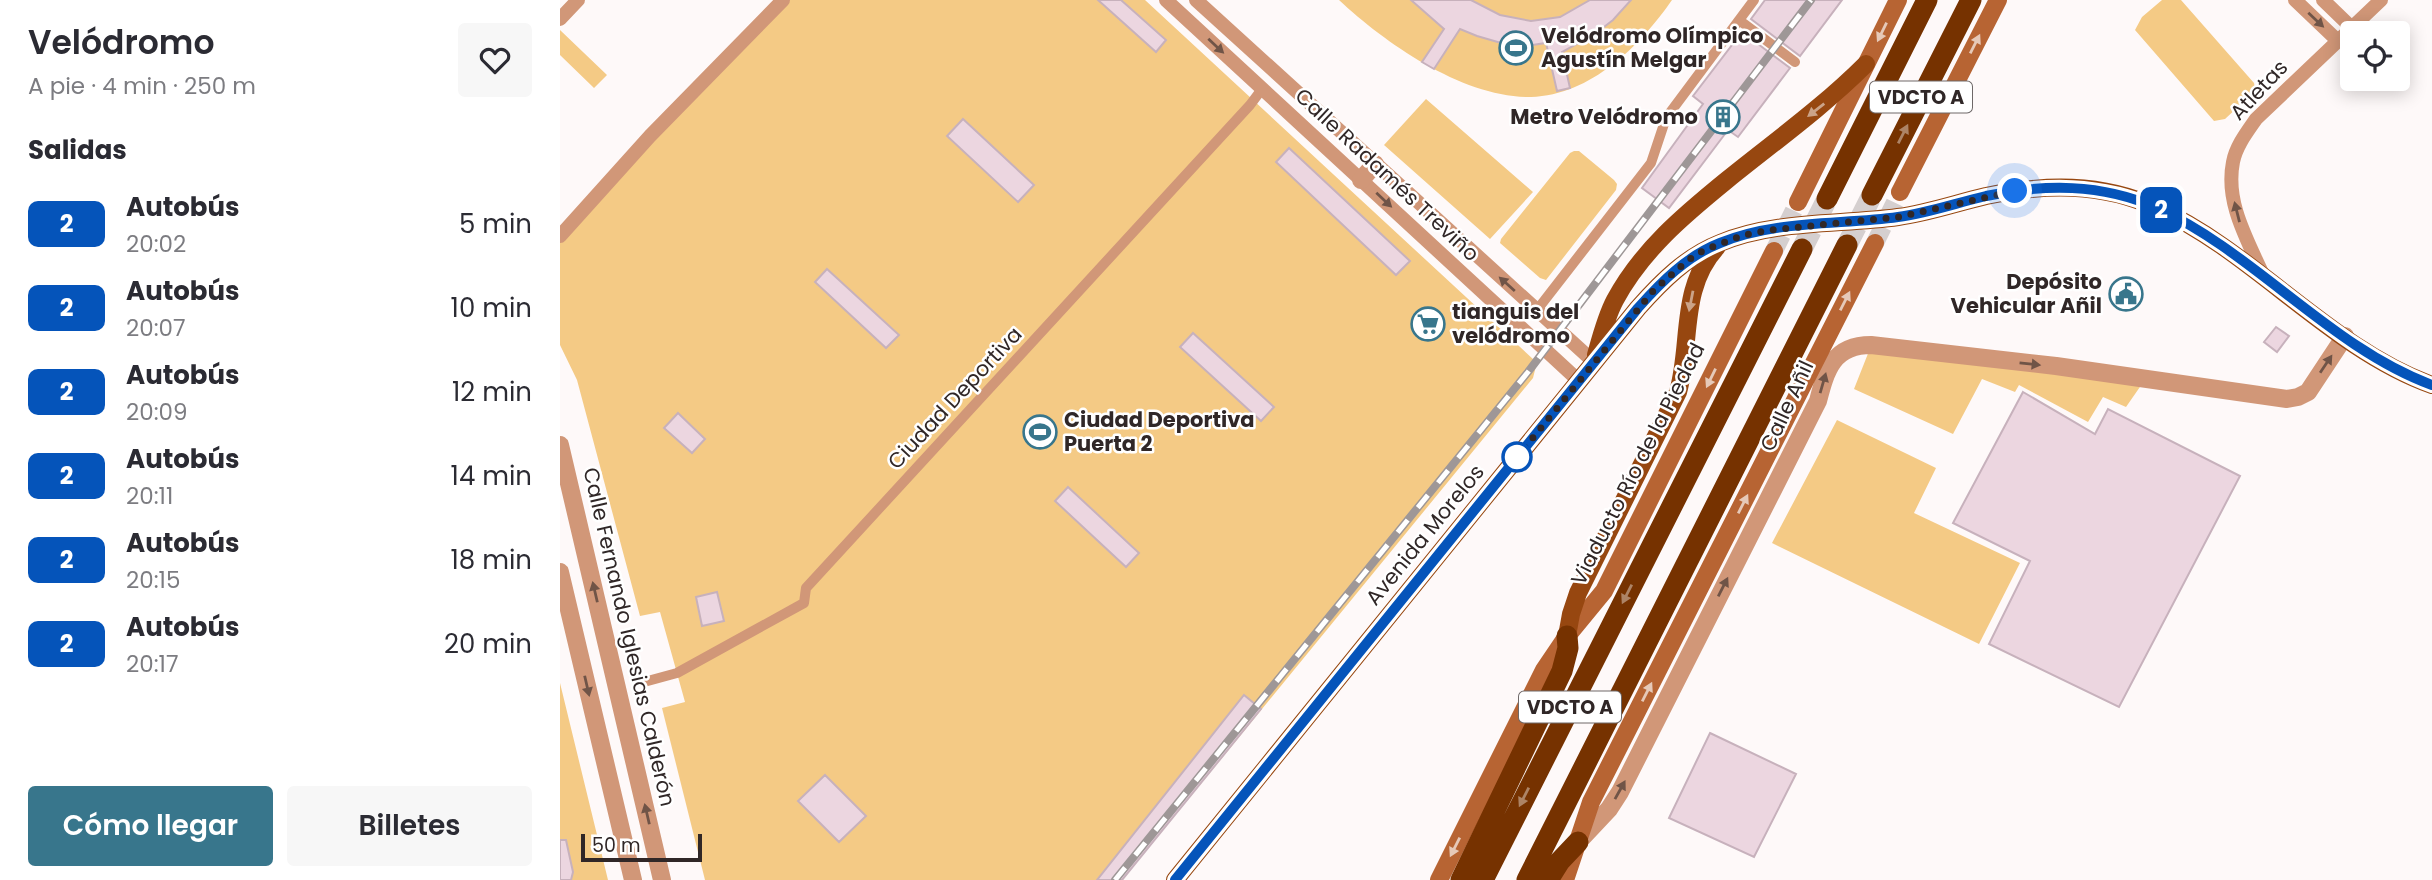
<!DOCTYPE html>
<html lang="es">
<meta charset="utf-8">
<style>
:root{--surface:#fff;--page:#f7f7f7;--text:#2b2b33;--muted:#7c7c81;--accent:#38768c}
body{margin:0;font-family:Poppins,sans-serif;background:var(--page);color:var(--text);height:100vh;display:flex;flex-direction:column;font-size:26px;white-space:nowrap}
*{box-sizing:border-box;margin:0}
p{font-size:23px;color:var(--muted)}
.icon{flex:none;width:38px;height:38px;fill:none;stroke:currentColor;stroke-width:2;stroke-linecap:round;stroke-linejoin:round}
.map{position:relative;flex:1;overflow:hidden}
.drawer{display:flex;flex-direction:column;background:var(--surface);width:560px}
.drawer>*{flex:none}
.badge{padding:0 14px;border-radius:10px;font-size:24px;line-height:46px}
.controls{position:absolute;left:1780px;top:21px;display:grid;gap:14px}
.controls a{display:grid;place-items:center;width:70px;height:70px;border-radius:7px;background:var(--surface);box-shadow:0 4px 18px #0003;font-size:35px}
.scale{position:absolute;left:21px;bottom:18px;width:121px;box-sizing:border-box;padding-left:7px;border:4px solid #302727;border-top:0;font-size:19px;line-height:24px;white-space:nowrap;color:#302727;-webkit-text-stroke:5px #fff;paint-order:stroke}
.you{position:absolute;width:35px;height:35px;margin:-18px;border:5px solid #fff;border-radius:50%;background:#1a73e8;box-shadow:0 0 0 10px #1a73e833}
.map>.badge{position:absolute;translate:-50% -50%;box-shadow:0 0 0 4px #fff}
h2{padding:0 28px;font-size:26px;line-height:63px}
.round{display:grid;place-items:center;flex:none;width:74px;height:74px;border-radius:7px;background:var(--page)}
.head{display:flex;align-items:center;justify-content:space-between;height:119px;padding:0 28px}
h1{font-size:33px;font-weight:600;line-height:52px}
.button{display:flex;gap:14px;margin-top:auto;padding:14px 28px}
.button a{flex:1;height:80px;border-radius:7px;background:var(--accent);color:#fff;font-size:28px;font-weight:600;line-height:80px;text-align:center}
.button a+a{background:var(--page);color:var(--text)}
ul{padding:0;list-style:none}
li{display:flex;align-items:center;gap:21px;height:84px;padding:0 28px}
li div{flex:1}
li b{display:block;font-size:26px}
li em{font-style:normal}
li .badge{min-width:77px;font-weight:700;text-align:center}
main{display:flex;flex:1;min-height:0}
.map>svg:first-child{display:block}
.green{fill:#f4ca85}
.building{fill:#ecd6e0;stroke:#c7b1bc;stroke-width:2}
.lines{fill:none;stroke-linecap:round;stroke-linejoin:round}
.secondary-tunnel{stroke:#d5cfcf;stroke-width:18;stroke-dasharray:18 9;stroke-linecap:butt}
.motorway-tunnel{stroke:#d5cfcf;stroke-width:21;stroke-dasharray:21 10;stroke-linecap:butt}
.pedestrian{stroke:#d19778;stroke-width:10}
.minor{stroke:#d19778;stroke-width:14}
.tertiary{stroke:#d19778;stroke-width:18}
.secondary{stroke:#b76433;stroke-width:18}
.primary{stroke:#974710;stroke-width:18}
.motorway{stroke:#763200;stroke-width:21}
.rail-casing{stroke:#9e9797;stroke-width:8}
.rail{stroke:#fff;stroke-width:5;stroke-dasharray:16;stroke-linecap:butt}
.oneway{fill:#705447}
.oneway2{fill:#e6c9b8}
.oneway3{fill:#cba388}
.oneway4{fill:#ad8466}
.line-casing{stroke:#fff;stroke-width:16}
.line{stroke:#0554ba;stroke-width:10}
.walk{stroke:#302727;stroke-width:7;stroke-dasharray:0 12.6}
.stop-dot{fill:#fff;stroke:#0554ba;stroke-width:3.5}
.labels{text-anchor:middle;stroke-width:5;stroke-linejoin:round;paint-order:stroke}
.shield{fill:#fff;stroke:#6e6868;stroke-width:2}
.shield-label{font-size:19px;font-weight:bold;fill:#302727}
.poi-label{font-size:21px;font-weight:bold;fill:#302727;stroke:#fff;text-anchor:start}
.street-label{font-size:21px;fill:#302727;stroke:#fff}
</style>
<main>
<section class="drawer">
<div class="head"><div><h1>Velódromo</h1><p>A pie · 4 min · 250 m</p></div><a class="round"><svg class="icon" aria-label="heart" viewBox="0 0 24 24"><path d="M12 20l-8-8c-3-5 5-10 8-4 3-6 11-1 8 4z"/></svg></a></div>
<h2>Salidas</h2>
<ul>
<li><span class="badge" style="background:#0554ba;color:#fff">2</span><div><b>Autobús</b><p>20:02</p></div><em>5 min</em></li>
<li><span class="badge" style="background:#0554ba;color:#fff">2</span><div><b>Autobús</b><p>20:07</p></div><em>10 min</em></li>
<li><span class="badge" style="background:#0554ba;color:#fff">2</span><div><b>Autobús</b><p>20:09</p></div><em>12 min</em></li>
<li><span class="badge" style="background:#0554ba;color:#fff">2</span><div><b>Autobús</b><p>20:11</p></div><em>14 min</em></li>
<li><span class="badge" style="background:#0554ba;color:#fff">2</span><div><b>Autobús</b><p>20:15</p></div><em>18 min</em></li>
<li><span class="badge" style="background:#0554ba;color:#fff">2</span><div><b>Autobús</b><p>20:17</p></div><em>20 min</em></li>
</ul>
<div class="button"><a>Cómo llegar</a><a>Billetes</a></div>
</section>
<div class="map">
<svg width="1872" height="880" viewBox="0 0 1872 880">
<rect width="100%" height="100%" fill="#fef9f9"/>
<!-- green -->
<path class="green" d="M229,0H585L974,360L976,366L973,378L562,880H145L102,708L125,702L100,612L80,616L17,380L0,345V241L33,203Z
M779,0H1112C1080,46 1031,95 971,97C904,98 826,44 779,0Z
M1602,0H1621L1694,83L1695,88L1693,93L1665,119L1654,121L1575,30L1582,17Z
M0,30L47,75L34,88L0,55Z
M866,99L973,192L930,239L824,145Z
M1014,151H1019L1054,180L1057,184L1056,190L986,280L980,278L940,243L941,239L1010,153Z
M1309,351L1582,384L1566,407L1543,397L1528,422L1459,385L1455,392L1422,379L1393,434L1294,389Z
M1277,420L1376,468L1354,513L1460,563L1419,644L1212,543Z
M0,683L48,880H0Z"/>
<!-- building -->
<path class="building" d="M538,0H561L606,40L596,52Z
M851,0H911L940,15L971,21L1000,17L1030,0H1071L1053,20L1035,34L1002,52L1010,88L997,91L986,43L966,46L948,45L917,36L900,29L874,69L862,62L884,29Z
M1205,0H1282L1240,56L1191,19Z
M1182,32L1230,68L1178,137L1168,130L1109,208L1082,188L1143,104L1133,96Z
M403,119L474,185L458,202L387,136Z
M729,148L850,261L836,275L716,162Z
M267,269L339,335L326,348L255,282Z
M1716,327L1729,336L1717,352L1704,342Z
M633,333L714,407L701,421L620,347Z
M1463,392L1535,434L1548,409L1680,476L1559,707L1429,644L1470,561L1393,523Z
M118,413L145,439L132,453L104,428Z
M508,487L579,553L566,567L495,501Z
M157,592L164,621L142,626L136,597Z
M684,695L701,709L562,880H537Z
M1150,733L1236,774L1194,857L1109,818Z
M265,775L306,816L279,842L238,801Z
M0,840H6L13,872L11,880H0Z"/>
<g class="lines">
<!-- secondary-tunnel -->
<path class="secondary-tunnel" d="M1315,243L1340,192
M1214,251L1238,202"/>
<!-- motorway-tunnel -->
<path class="motorway-tunnel" d="M1287,245L1312,195
M1242,249L1267,199"/>
<!-- pedestrian -->
<path class="pedestrian" d="M1179,20L1235,62
M977,310L1091,163L1106,118L1194,0
M84,682L117,673L244,603L246,588L690,105L702,89"/>
<!-- minor -->
<path class="minor" d="M606,0L1019,381
M636,0L1034,362
M1735,0L1778,41
M1763,0L1792,28
M0,19L18,0
M0,236L90,136L223,0
M1703,275C1687,239 1665,202 1673,162C1676,146 1687,132 1696,119L1821,0"/>
<!-- tertiary -->
<path class="tertiary" d="M801,180L815,164
M0,445L102,880
M0,572L73,880
M1018,842L1049,809L1060,792L1258,401C1266,370 1273,345 1311,345L1496,366L1727,399L1738,397L1748,392L1785,336"/>
<!-- secondary -->
<path class="secondary" d="M1340,192L1438,0
M1238,202L1338,0
M879,880L984,670L1007,636L1044,591L1214,251
M1005,880L1031,802L1315,243"/>
<!-- primary -->
<path class="primary" d="M1036,355C1041,337 1046,317 1055,300C1082,250 1124,215 1167,180C1214,142 1263,107 1306,64
M1007,636L1011,614L1018,593L1118,392C1132,343 1119,288 1157,247
M615,880L1078,308C1102,281 1127,256 1160,243C1215,220 1280,225 1338,217C1368,213 1396,203 1426,196C1484,184 1541,182 1597,208C1694,252 1771,349 1872,385"/>
<!-- motorway -->
<path class="motorway" d="M1312,195L1411,0
M1267,199L1367,0
M901,880L1002,671L1008,648L1007,636
M923,880L1242,249
M967,880L1287,245
M988,880L1000,861L1018,842"/>
<defs>
<path id="rail" d="M555,880L968,372L1251,0"/>
</defs>
<!-- rail casing -->
<use href="#rail" class="rail-casing"/>
<!-- rail -->
<use href="#rail" class="rail"/>
</g>
<!-- one-way arrows -->
<defs><path id="oneway-solid" d="M-6-.8H1V-3.2L6.5 0L1 3.2V.8H-6Z" transform="scale(1.75)"/></defs>
<g class="oneway">
<use href="#oneway-solid" transform="translate(1756 20) rotate(43)"/>
<use href="#oneway-solid" transform="translate(656 46) rotate(43)"/>
<use href="#oneway-solid" transform="translate(824 200) rotate(43)"/>
<use href="#oneway-solid" transform="translate(1677 212) rotate(-104)"/>
<use href="#oneway-solid" transform="translate(947 284) rotate(-138)"/>
<use href="#oneway-solid" transform="translate(1470 364) rotate(6)"/>
<use href="#oneway-solid" transform="translate(1766 364) rotate(-56)"/>
<use href="#oneway-solid" transform="translate(1263 383) rotate(-74)"/>
<use href="#oneway-solid" transform="translate(1163 587) rotate(-63)"/>
<use href="#oneway-solid" transform="translate(35 592) rotate(-103)"/>
<use href="#oneway-solid" transform="translate(27 686) rotate(77)"/>
<use href="#oneway-solid" transform="translate(1060 790) rotate(-61)"/>
<use href="#oneway-solid" transform="translate(87 814) rotate(-103)"/>
</g>
<g class="oneway2">
<use href="#oneway-solid" transform="translate(1322 32) rotate(116)"/>
<use href="#oneway-solid" transform="translate(1415 44) rotate(-63)"/>
<use href="#oneway-solid" transform="translate(1285 301) rotate(-63)"/>
<use href="#oneway-solid" transform="translate(1151 378) rotate(116)"/>
<use href="#oneway-solid" transform="translate(1183 504) rotate(-63)"/>
<use href="#oneway-solid" transform="translate(1087 692) rotate(-63)"/>
<use href="#oneway-solid" transform="translate(895 847) rotate(117)"/>
</g>
<g class="oneway3">
<use href="#oneway-solid" transform="translate(1256 110) rotate(142)"/>
<use href="#oneway-solid" transform="translate(1131 301) rotate(101)"/>
</g>
<g class="oneway4">
<use href="#oneway-solid" transform="translate(1343 134) rotate(-63)"/>
<use href="#oneway-solid" transform="translate(1067 594) rotate(117)"/>
<use href="#oneway-solid" transform="translate(964 797) rotate(117)"/>
</g>
<g class="lines">
<defs>
<path id="line" d="M615,880L1078,308C1102,281 1127,256 1160,243C1215,220 1280,225 1338,217C1368,213 1396,203 1426,196C1484,184 1541,183 1597,208C1694,252 1771,348 1872,385"/>
</defs>
<!-- line casing -->
<use href="#line" class="line-casing"/>
<!-- line -->
<use href="#line" class="line"/>
<!-- walk -->
<path class="walk" d="M957,457L953,462L1093,291L1127,261L1144,250L1184,235L1210,230L1339,217L1455,191"/>
</g>
<!-- icons -->
<defs>
<symbol id="stadium-ring" viewBox="-11 -11 22 22"><circle r="9.5" fill="#fff" stroke="#38768c" stroke-width="1.5"/><path d="M0-5a6.5 5 0 1 0 0 10a6.5 5 0 1 0 0-10ZM-3.5-1.8h7v3.6h-7Z" fill="#38768c"/></symbol>
<symbol id="building-ring" viewBox="-11 -11 22 22"><circle r="9.5" fill="#fff" stroke="#38768c" stroke-width="1.5"/><path d="M-4-6H4V6H1V3H-1V6H-4ZM-2.5-4.3h1.7v1.8h-1.7ZM.8-4.3h1.7v1.8H.8ZM-2.5-1h1.7V.8h-1.7ZM.8-1h1.7V.8H.8Z" fill="#38768c"/></symbol>
<symbol id="civic-ring" viewBox="-11 -11 22 22"><circle r="9.5" fill="#fff" stroke="#38768c" stroke-width="1.5"/><path d="M-.6-6.5H3V-4.5H.6V-3L4-1V1h2V6H-6V1h2V-1L-.6-3ZM-1.2 2.5V6h2.4V2.5Z" fill="#38768c"/></symbol>
<symbol id="supermarket-ring" viewBox="-11 -11 22 22"><circle r="9.5" fill="#fff" stroke="#38768c" stroke-width="1.5"/><path d="M-6-5.5h2.5l.6 2H6L4.5 2H-2.5L-4.4-4H-6ZM-1.5 3.2a1.3 1.3 0 1 0 .1 0ZM3 3.2a1.3 1.3 0 1 0 .1 0Z" fill="#38768c"/></symbol>
</defs>
<g fill-rule="evenodd">
<use href="#stadium-ring" x="937" y="29" width="38" height="38"/>
<use href="#building-ring" x="1144" y="98" width="38" height="38"/>
<use href="#civic-ring" x="1547" y="275" width="38" height="38"/>
<use href="#supermarket-ring" x="849" y="305" width="38" height="38"/>
<use href="#stadium-ring" x="461" y="413" width="38" height="38"/>
</g>
<!-- markers -->
<circle class="stop-dot" cx="957" cy="457" r="14"/>
<g class="labels">
<!-- shield labels -->
<g class="shield">
<rect x="1310" y="81.5" width="102" height="31" rx="5"/>
<rect x="959" y="691.5" width="102" height="31" rx="5"/>
</g>
<g class="shield-label">
<text x="1361" y="104">VDCTO A</text>
<text x="1010" y="714">VDCTO A</text>
</g>
<!-- poi labels -->
<g class="poi-label">
<text x="981" y="43">Velódromo Olímpico<tspan x="981" dy="24">Agustín Melgar</tspan></text>
<text x="1138" y="124" text-anchor="end">Metro Velódromo</text>
<text x="1542" y="289" text-anchor="end">Depósito<tspan x="1542" dy="24">Vehicular Añil</tspan></text>
<text x="892" y="319">tianguis del<tspan x="892" dy="24">velódromo</tspan></text>
<text x="504" y="427">Ciudad Deportiva<tspan x="504" dy="24">Puerta 2</tspan></text>
</g>
<!-- street labels -->
<g class="street-label">
<text transform="translate(1699 90) rotate(-47)" y="7">Atletas</text>
<text transform="translate(827 175) rotate(43)" y="7">Calle Radamés Treviño</text>
<text transform="translate(395 398) rotate(-47)" y="7">Ciudad Deportiva</text>
<text transform="translate(1227 406) rotate(-65)" y="7">Calle Añil</text>
<text transform="translate(1078 464) rotate(-63)" y="7">Viaducto Río de la Piedad</text>
<text transform="translate(865 535) rotate(-51)" y="7">Avenida Morelos</text>
<text transform="translate(69 637) rotate(77)" y="7">Calle Fernando Iglesias Calderón</text>
</g>
</g>
</svg>
<div class="controls">
<a><svg class="icon" aria-label="locate" viewBox="0 0 24 24"><circle cx="12" cy="12" r="6"/><path d="M12 2v4M12 18v4M2 12h4M18 12h4"/></svg></a>
</div>
<div class="scale">50 m</div>
<div class="you" style="left:1455px;top:191px"></div>
<b class="badge" style="left:1601px;top:210px;background:#0554ba;color:#fff">2</b>
</div>
</main>
